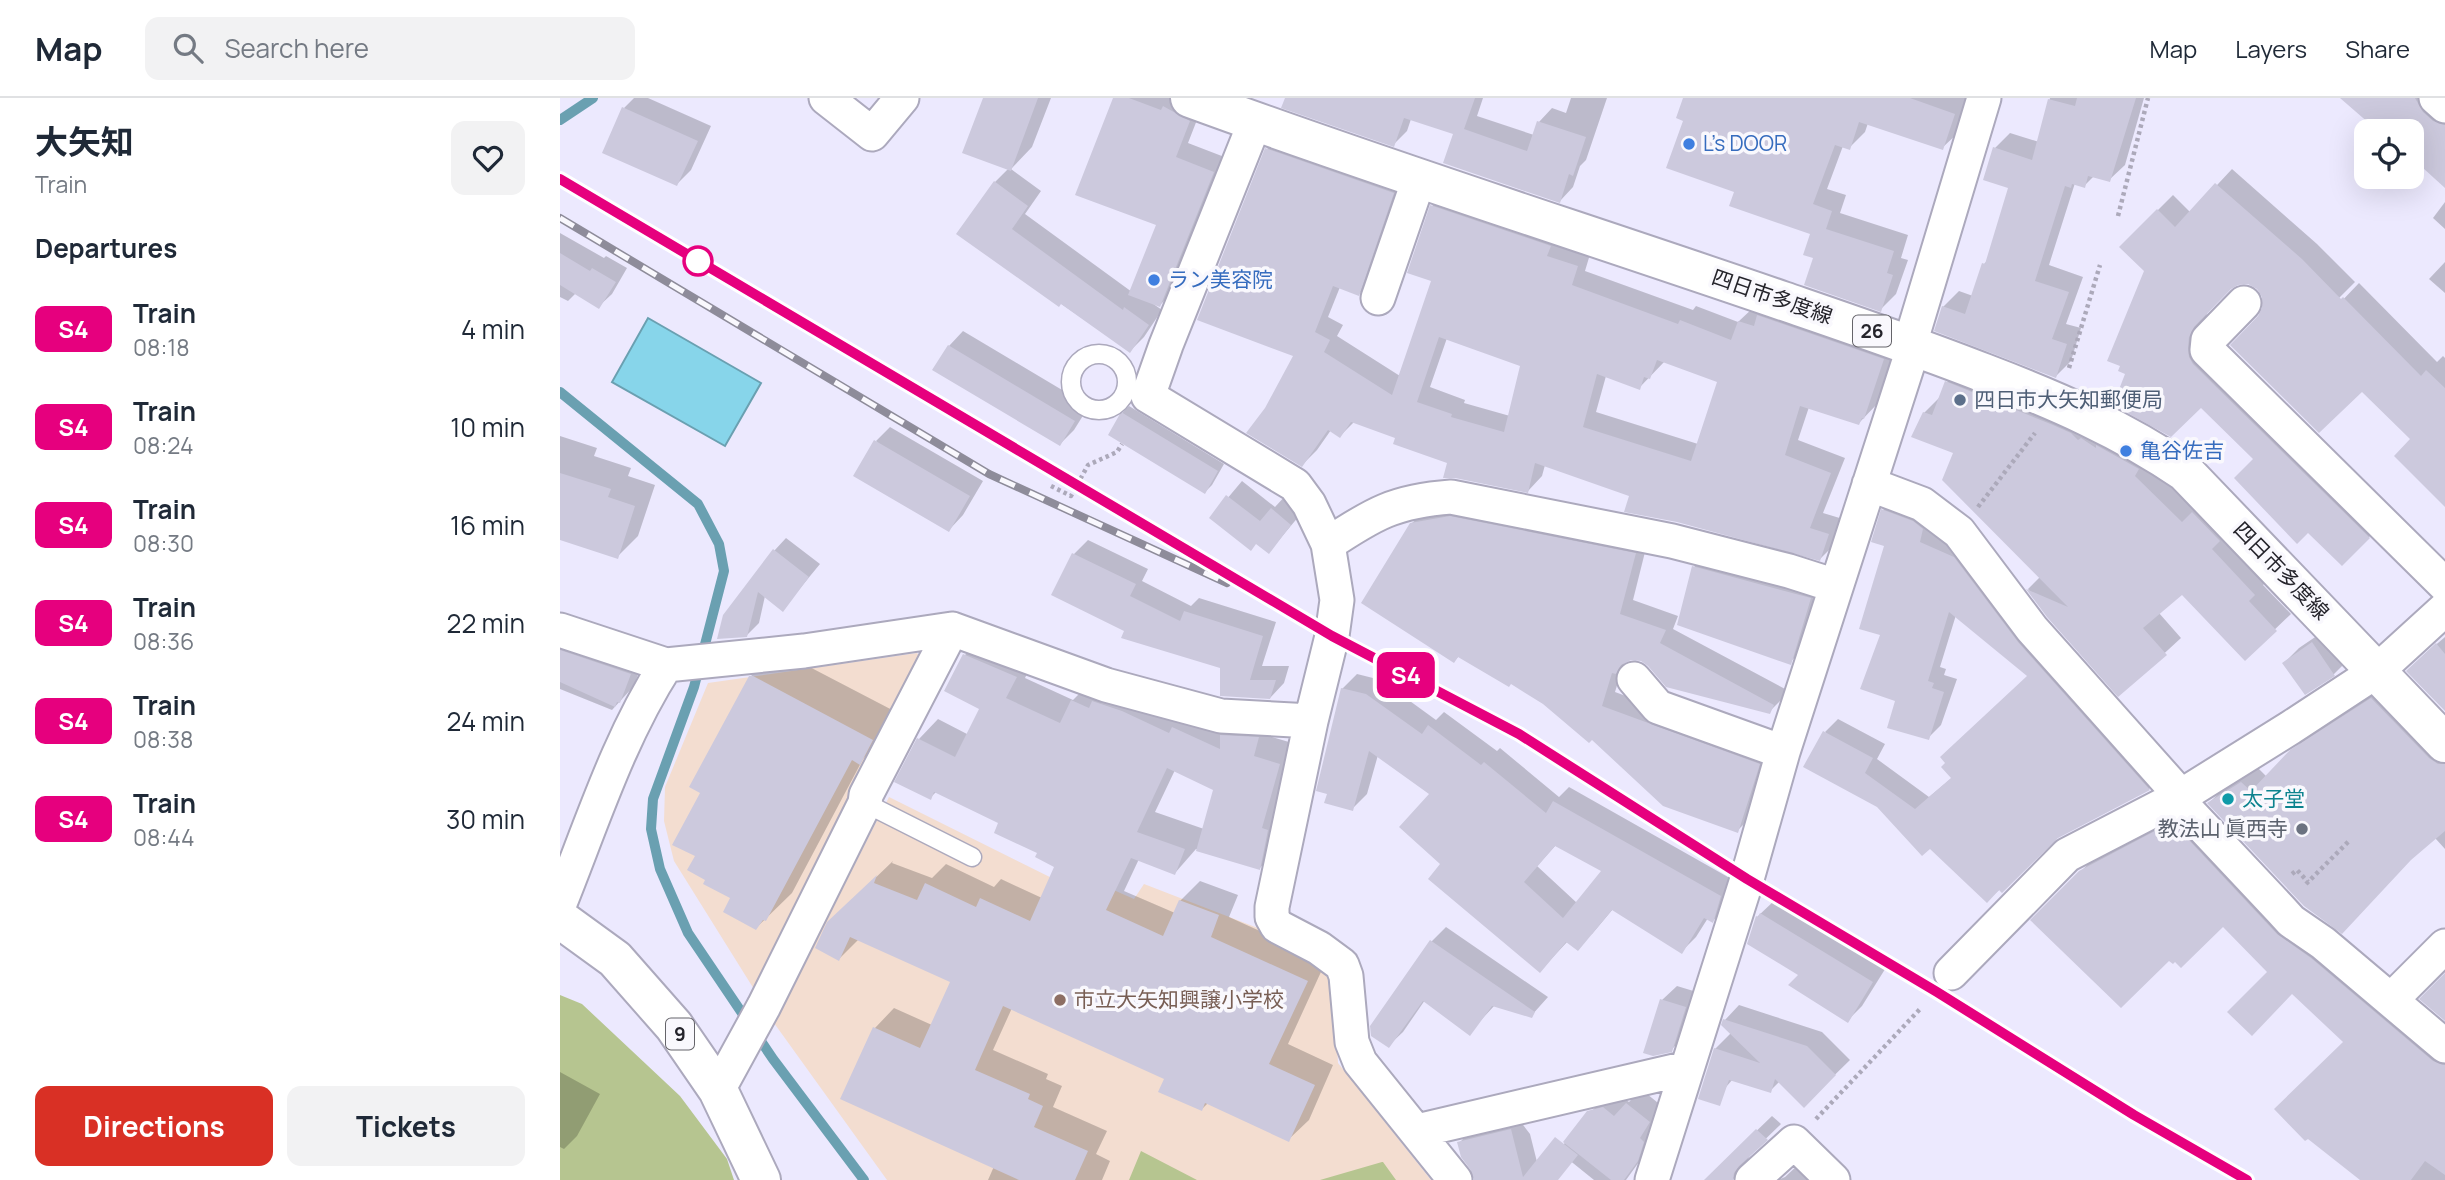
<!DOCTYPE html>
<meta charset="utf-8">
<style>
:root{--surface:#fff;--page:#f2f2f3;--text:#1f2937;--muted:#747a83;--line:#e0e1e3;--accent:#d93025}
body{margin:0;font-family:Manrope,"Noto Sans JP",sans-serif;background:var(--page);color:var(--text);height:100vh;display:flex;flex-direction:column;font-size:26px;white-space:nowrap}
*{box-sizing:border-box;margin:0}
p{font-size:23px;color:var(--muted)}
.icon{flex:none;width:38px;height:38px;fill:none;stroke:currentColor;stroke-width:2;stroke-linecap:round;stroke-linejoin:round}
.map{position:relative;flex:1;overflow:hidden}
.panel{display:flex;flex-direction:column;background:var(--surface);width:560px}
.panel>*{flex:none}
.badge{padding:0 14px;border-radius:10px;font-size:24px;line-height:46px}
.controls{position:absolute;left:1794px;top:21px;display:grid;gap:14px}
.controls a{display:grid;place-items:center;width:70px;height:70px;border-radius:14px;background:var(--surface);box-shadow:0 7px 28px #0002;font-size:35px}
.map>.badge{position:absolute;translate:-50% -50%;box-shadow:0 0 0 4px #fff}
h2{padding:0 35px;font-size:26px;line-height:63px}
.round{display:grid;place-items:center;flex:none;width:74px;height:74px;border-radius:14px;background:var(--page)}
.head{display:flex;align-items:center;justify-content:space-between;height:119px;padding:0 35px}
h1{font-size:33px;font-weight:700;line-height:52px}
.primary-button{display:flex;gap:14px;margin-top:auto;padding:14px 35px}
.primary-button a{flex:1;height:80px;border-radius:14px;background:var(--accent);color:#fff;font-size:28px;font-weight:700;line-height:80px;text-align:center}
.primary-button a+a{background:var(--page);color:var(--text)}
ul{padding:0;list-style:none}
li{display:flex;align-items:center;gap:21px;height:98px;padding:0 35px}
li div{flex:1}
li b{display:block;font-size:26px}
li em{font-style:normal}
li .badge{min-width:77px;font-weight:700;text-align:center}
header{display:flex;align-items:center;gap:42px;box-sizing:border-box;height:98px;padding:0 35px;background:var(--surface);border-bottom:2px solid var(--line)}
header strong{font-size:33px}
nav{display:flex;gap:38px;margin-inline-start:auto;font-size:24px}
.search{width:490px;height:63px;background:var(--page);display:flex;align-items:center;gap:18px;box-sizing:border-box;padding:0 24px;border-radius:14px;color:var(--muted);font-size:26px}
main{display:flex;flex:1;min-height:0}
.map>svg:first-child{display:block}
.education{fill:#f3ddd0}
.green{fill:#b6c590}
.water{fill:#87d5ea;stroke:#6aa0b1;stroke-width:2}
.shadow{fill:#0003;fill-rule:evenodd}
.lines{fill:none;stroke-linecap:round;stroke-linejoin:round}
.stream{stroke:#6aa0b1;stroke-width:10}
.building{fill:#ccc9dd;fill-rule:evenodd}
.service-casing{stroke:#aca9bd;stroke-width:21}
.minor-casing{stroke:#aca9bd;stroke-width:37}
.primary-casing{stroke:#aca9bd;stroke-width:42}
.path{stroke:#aca9ba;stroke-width:4.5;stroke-dasharray:3.5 3.5;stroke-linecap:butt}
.service{stroke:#fff;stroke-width:18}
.minor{stroke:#fff;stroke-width:33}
.primary{stroke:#fff;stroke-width:38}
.rail-casing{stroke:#8e8c9a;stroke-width:8}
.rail{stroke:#f9f8fd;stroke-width:5;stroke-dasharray:16;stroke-linecap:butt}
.line-casing{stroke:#fff;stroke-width:16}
.line{stroke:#e6007e;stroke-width:10}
.shop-dot{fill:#3f7fe0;stroke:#f9f8fd;stroke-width:2.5}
.stop-dot{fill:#fff;stroke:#e6007e;stroke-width:3.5}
.service-dot{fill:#5c6f8a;stroke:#f9f8fd;stroke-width:2.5}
.culture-dot{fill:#0f9aa8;stroke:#f9f8fd;stroke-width:2.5}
.worship-dot{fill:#6b7280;stroke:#f9f8fd;stroke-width:2.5}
.education-dot{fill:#8d6e63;stroke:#f9f8fd;stroke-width:2.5}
.labels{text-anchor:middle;stroke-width:7;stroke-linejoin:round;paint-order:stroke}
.shield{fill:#f9f8fd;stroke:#65646a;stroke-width:2}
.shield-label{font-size:19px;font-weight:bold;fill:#25242b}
.shop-label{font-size:21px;fill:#366cbe;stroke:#f9f8fd;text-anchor:start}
.street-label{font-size:21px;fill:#25242b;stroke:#f9f8fd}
.service-label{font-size:21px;fill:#4e5e75;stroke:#f9f8fd;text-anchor:start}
.culture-label{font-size:21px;fill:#0d838f;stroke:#f9f8fd;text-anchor:start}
.worship-label{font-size:21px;fill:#5b616d;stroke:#f9f8fd;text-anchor:end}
.education-label{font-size:21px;fill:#785e54;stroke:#f9f8fd;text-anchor:start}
</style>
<header>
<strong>Map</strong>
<div class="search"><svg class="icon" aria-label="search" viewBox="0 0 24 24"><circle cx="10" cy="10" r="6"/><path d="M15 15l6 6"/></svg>Search here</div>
<nav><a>Map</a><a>Layers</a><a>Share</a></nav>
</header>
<main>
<section class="panel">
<div class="head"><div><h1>大矢知</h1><p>Train</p></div><a class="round"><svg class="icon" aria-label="heart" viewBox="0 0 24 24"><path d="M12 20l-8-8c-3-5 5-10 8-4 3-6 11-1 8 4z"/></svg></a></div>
<h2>Departures</h2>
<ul>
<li><span class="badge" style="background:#e6007e;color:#fff">S4</span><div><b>Train</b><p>08:18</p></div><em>4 min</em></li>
<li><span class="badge" style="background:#e6007e;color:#fff">S4</span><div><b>Train</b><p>08:24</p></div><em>10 min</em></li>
<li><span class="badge" style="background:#e6007e;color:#fff">S4</span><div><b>Train</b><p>08:30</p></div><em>16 min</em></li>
<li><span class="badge" style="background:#e6007e;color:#fff">S4</span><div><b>Train</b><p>08:36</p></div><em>22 min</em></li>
<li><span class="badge" style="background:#e6007e;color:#fff">S4</span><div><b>Train</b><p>08:38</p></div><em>24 min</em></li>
<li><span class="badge" style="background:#e6007e;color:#fff">S4</span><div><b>Train</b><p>08:44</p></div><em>30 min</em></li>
</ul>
<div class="primary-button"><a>Directions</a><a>Tickets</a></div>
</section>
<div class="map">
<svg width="1885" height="1082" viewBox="0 0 1885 1082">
<rect width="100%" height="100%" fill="#ece9fe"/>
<!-- education -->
<path class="education" d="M357,555L368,569L197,896L114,763L104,723L105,689L148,585Z
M329,699L514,791L522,778L574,801L584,786L713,836L773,878L778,965L871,1082H327L214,925Z"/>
<!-- green -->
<path class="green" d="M0,897L22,906L120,998L167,1061L174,1082H0Z
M581,1053L637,1082H569Z
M823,1064L836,1082H760L822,1064Z"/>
<!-- water -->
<path class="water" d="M88,220L201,285L165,348L52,284Z"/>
<!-- shadow -->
<path class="shadow" d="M74,0H88L151,28L131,72L117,86L64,10Z
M425,0H491L472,49L451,71L481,93L465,116L572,194L598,126L555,0H628L642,9L628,45L667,60L614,193L600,207L592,205L602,212L584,239L570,253L398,135L435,84L449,70Z
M727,0H923L917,18L974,37L979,24L992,10L1006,15L1011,0H1047L1026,62L1020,68L1013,89L1000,103L895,35L851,21L847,33L833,47Z
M1125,0H1410L1398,35L1382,50L1308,25L1305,34L1289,50L1283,48L1267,91L1286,97L1280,115L1348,137L1341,160L1348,162L1336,196L1320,212L1255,159L1252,135L1176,93L1125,22Z
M1490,0H1584L1565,67L1549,82L1534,78L1524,88L1515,85L1489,167L1523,179L1506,226L1521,230L1511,263L1496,278L1383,209L1399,193L1413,198L1424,166L1428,162L1450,89L1435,50L1450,35L1479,44Z
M1783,0H1880L1885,3V88L1852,59V33H1821Z
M722,37L847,80L814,181L799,196L780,189L768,219L783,227L777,238L840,278L873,182L872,108L887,94L1031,153L1025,173L1133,212L1136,208L1178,224L1194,209L1338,246L1319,304L1299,325L1249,309L1238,342L1285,360L1263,415L1283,421L1275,446L1260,461L985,367L982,378L968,393L837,339L794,324L780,338L771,332L757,352L742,367L706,311L736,257L707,51ZM887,240L962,267L950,318L904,305L905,302L870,289ZM1105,263L1159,283L1138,346L1036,314L1046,278L1079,290Z
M1672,71L1757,146L1795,184L1775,204L1778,207L1799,185L1877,264L1883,258L1885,260V366L1802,291L1699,219L1704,211V199L1698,189L1690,185H1679L1671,189L1649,211L1644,223L1824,424L1782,466L1695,361L1641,307L1568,275L1586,173L1561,149L1613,97L1631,115Z
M1885,104V131L1873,120Z
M0,135L44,160L46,158L67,170L52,196L39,208L16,195L8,203L0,199Z
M1885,164V195L1869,181Z
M403,233L529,308L514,332L500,346L389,248Z
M1402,269L1593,355L1709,481L1703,487L1731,516L1685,560L1622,494L1599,515L1621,540L1559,597L1488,518L1468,491L1480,479L1395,354L1364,315L1380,299L1387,284Z
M569,308L664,366L652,387L645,394L562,315Z
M330,329L423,383L403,417L389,432L316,343Z
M0,338L37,350L34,358L71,370L68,378L95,387L78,438L57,459L0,440Z
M682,383L715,409L726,397L745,411L709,454L697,445L651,420Z
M1336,399L1407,446L1602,678L1589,691L1497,739L1427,803L1265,634L1278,621L1325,646L1317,661L1369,699L1393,679L1469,577L1396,517L1380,569L1386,571L1384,577L1397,581L1381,627L1368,640L1337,602L1322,536L1327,447L1323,412Z
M866,412L1088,442L1073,502L1118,518L1113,531L1227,592L1223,600L1209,614L1082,561L1071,560L1064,565L1055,594L1212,652L1191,719L1177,733L951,584L899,558L894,563L851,426Z
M226,440L260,466L223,511L205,498L199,525L186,538L159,539L214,453Z
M528,442L588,471L582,483L631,508L639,500L716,524L702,568H729L724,585L710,600L662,569L566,532L493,496L514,456Z
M1147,456L1263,487L1244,551L1230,564L1134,469Z
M0,529L84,562L73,589L52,612L0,591Z
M1767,531L1788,562L1774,576L1745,595L1724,565L1739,550Z
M424,537L475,559L465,580L513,602L532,583L718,620L712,639L739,647L719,750L700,770L636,751L615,775L579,761L564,793L615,815L620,803L640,783L678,797L669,819L766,863L728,946L773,967L749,1022L729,1041L648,1005L642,1011L607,980L452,910L433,952L488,976L486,981L502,988L493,1009L547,1033L536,1056L550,1063L542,1082H428L439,1057L283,1000L315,930L334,910L372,927L392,883L299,841L279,861L285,809L333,763L332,765L372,780L386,766L434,789L441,781L482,800L497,768L441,724L377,693L370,700L359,641L378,621L407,636L422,611L386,592L405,557ZM615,672L656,691L644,731L595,714Z
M1885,539V611L1865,556Z
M217,552L338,615L326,638L303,661L232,795L196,830L173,799L148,781L137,758L143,694L190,579Z
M797,576L821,582L876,622L884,614L937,653L940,650L999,699L1009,689L1175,783L1167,808L1153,823L1148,820L1136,839L1121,854L1053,811L1032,836L1008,843L980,873L872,696L818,657L807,696L792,711L782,591ZM996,747L1044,773L1017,805L977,768Z
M1827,586L1885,646V751L1875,740L1649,705L1664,690L1697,669L1707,679L1748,637Z
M1628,710L1885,945V1082H1803L1785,944L1663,827L1615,862L1473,822L1536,758Z
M1216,801L1327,868L1302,908L1288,922L1241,877L1197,819Z
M886,829L988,899L971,918L935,907L909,935L865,902L843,934L828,948L872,843Z
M1117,888L1140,895L1126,937L1111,952L1102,902Z
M1179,907L1262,934L1290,962L1244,1007L1220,983L1210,993L1173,981L1166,989L1155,951L1171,935L1165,922Z
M0,974L40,996L17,1038L4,1051L0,1049Z
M1081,991L1103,1009L1092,1046L1066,1082H1034L998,1053L1044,999L1058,996L1069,1004Z
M1212,1018L1221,1026L1191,1055L1188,1061L1187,1069L1172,1082L1159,1069Z
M957,1019L970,1036L980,1076L975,1082H956L899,1045L914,1030Z
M1253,1053L1287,1082H1218L1225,1079Z"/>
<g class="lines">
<!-- stream -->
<path class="stream" d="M0,22L33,0
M0,294L138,406L159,446L164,473L134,589L93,701L91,731L100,771L128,835L213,961L304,1082"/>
</g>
<!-- building -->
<path class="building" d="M423,0H478L451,73L402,55Z
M553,0H569L601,12L603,8L630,23L616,59L654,74L600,209L568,197L596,127L515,97Z
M725,0H915L904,31L967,53L977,23L1026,39L1013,78L1009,76L1000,105L883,65L893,36L844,20L834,49L721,10Z
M1123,0H1350L1395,16L1383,52L1299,24L1290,52L1275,47L1253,106L1272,113L1266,131L1334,153L1327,175L1333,177L1321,214L1244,187L1253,160L1243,157L1250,136L1169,108L1174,94L1106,70L1123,23L1116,20Z
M1517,0H1576L1550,84L1528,78L1525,90L1512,86L1511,90L1505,88L1475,183L1509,194L1492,241L1507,246L1496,280L1374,233L1382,208L1405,216L1422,165L1425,166L1448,90L1423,82L1433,49L1472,62L1488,1L1515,8Z
M1780,0H1855L1863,14L1873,23L1885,27V90L1852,60V33H1818Z
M62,9L138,43L117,88L42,55Z
M705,50L834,95L799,198L773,188L755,234L770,242L764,254L832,297L871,183L847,175L870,107L991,148L987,158L1018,168L1012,187L1118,226L1120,222L1171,242L1178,223L1194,228L1197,217L1324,261L1304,321L1302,320L1299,327L1240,308L1225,357L1271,375L1250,430L1269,436L1260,463L1117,424L1064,414L1069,398L975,365L968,395L895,380H883L887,365L833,346L835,340L791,324L780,340L768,332L742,369L686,335L705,310L733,258L637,222ZM879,239L960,268L944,334L891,319L892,316L857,304ZM1097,262L1157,284L1131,363L1023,329L1037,276L1080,292L1084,279L1090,281Z
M434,83L468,108L452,131L563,212L564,209L589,227L570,255L501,206L499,209L396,136Z
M1655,85L1742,161L1781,201L1783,199L1861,278L1866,272L1885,290V409L1834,358L1850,341L1802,294L1759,335L1670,247L1698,218L1702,210V199L1697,191L1688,186L1678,187L1671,191L1634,229L1629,239L1628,250L1629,259L1633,266L1810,440L1782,468L1748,435L1737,446L1674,380L1693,361L1641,310L1611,339L1553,307L1565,276L1558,273L1560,268L1547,263L1584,173L1559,149L1597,111L1615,129Z
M0,155L30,173L32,170L56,184L39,211L0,187Z
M388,247L515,323L500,348L372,272Z
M1385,283L1493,327L1511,335L1518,342L1521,340L1536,350V347L1579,371L1575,378L1622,424L1632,414L1660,443L1652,451L1695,497L1689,503L1717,533L1685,563L1622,497L1583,530L1607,557L1558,599L1487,519L1466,491L1508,509L1382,382L1393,355L1351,339L1363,314L1372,317Z
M561,314L658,373L645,396L548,337Z
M314,342L410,398L389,434L293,378Z
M0,375L51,391L48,399L75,408L58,461L0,442Z
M666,397L700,423L711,410L731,427L709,456L696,446L691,453L649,420Z
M1321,411L1353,423L1363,431L1360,444L1394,459L1458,544L1590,692L1498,740L1442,795L1439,792L1427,805L1370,751L1362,758L1317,709L1243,669L1263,633L1313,660L1305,675L1355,711L1391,680L1381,669L1385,665L1380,659L1467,578L1389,514L1368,583L1374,585L1372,590L1384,594L1369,642L1327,630L1335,603L1300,591L1320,537L1299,531L1324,448L1311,444Z
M890,418L1076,455L1060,516L1106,532L1100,545L1214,607L1210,616L1106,589L1088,568L1081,563L1071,562L1061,567L1056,576L1052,575L1042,608L1200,666L1178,735L1103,708L1032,642L1029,645L983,606L951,586L949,589L898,559L894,565L801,505L850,425Z
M213,451L249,479L223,514L198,494L187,539L157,541L163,517Z
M512,455L576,486L570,498L620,523L624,513L703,538L690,582H716L710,601L660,598V570L561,540L564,533L491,497Z
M1132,468L1251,500L1231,567L1117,527Z
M1752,544L1775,578L1745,597L1722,565Z
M1876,545L1885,556V613L1846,573Z
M0,552L71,576L60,605L57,604L55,609L0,584Z
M403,556L457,579L446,600L500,625L511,602L529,610L532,603L562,613L609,635L612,629L660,651V637L699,639L694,658L720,666L702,730L708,732L700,772L636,753L653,692L607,670L577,734L625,751L615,777L571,760L546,812L603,838L619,802L659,817L651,839L748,883L709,966L755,987L729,1044L645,1005L642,1013L598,994L604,981L443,908L415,972L470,996L468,1001L483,1008L474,1029L528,1053L515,1082H459L280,1001L313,929L360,950L390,884L290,839L279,863L255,850L267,824L317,777L314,785L357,802L365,785L416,809L420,800L470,823L494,769L475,759L477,755L434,735L438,725L374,694L371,702L334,684L357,640L395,659L419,611L384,593Z
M189,578H193L313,642L300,667L292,662L206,823L203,822L196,832L163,814L170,800L143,786L145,782L127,772L135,758L112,747L140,695L129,689Z
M781,590L806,596L862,636L868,627L921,667L924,664L986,715L993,703L1161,798L1153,825L1144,820L1122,856L1052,812L1018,853L1006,844L980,875L868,781L880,766L839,729L869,696L809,653L793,713L764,705L767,696L756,693ZM995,748L1041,773L1003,820L964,784Z
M1811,600L1869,660L1878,666H1885V733L1851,762L1782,836L1744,808L1647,705L1681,684L1691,693L1730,652Z
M1612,724L1717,836L1751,860L1873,963L1885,967V1077L1865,1063L1851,1082H1800L1748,1041L1745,1043L1714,1011L1783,944L1732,896L1692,938L1667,914L1707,874L1663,829L1621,870L1615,864L1613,866L1609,863L1561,910L1470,822L1519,773Z
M1200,815L1313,884L1288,925L1228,887L1238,877L1187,846L1196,818L1198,819Z
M870,842L975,914L972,920L932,908L910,938L863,903L829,950L811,938L810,928Z
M1885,875V923L1859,901Z
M1100,901L1126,909L1112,954L1093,958L1083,955Z
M1163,921L1247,948L1276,977L1244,1010L1215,981L1211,995L1169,982L1160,1008L1138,1001L1154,950L1200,965L1161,927Z
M1066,1005L1090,1024L1080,1040L1084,1044L1078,1063L1064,1082H1051L1003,1044L1027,1013L1043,1009L1054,1018Z
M951,1031L963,1079L995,1039L1018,1057L998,1082H914L910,1071L901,1059L897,1044Z
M1196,1031L1208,1042L1179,1068L1174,1075L1173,1082H1144Z"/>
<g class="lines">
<defs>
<path id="service" d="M511 284a28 28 0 1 1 56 0a28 28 0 1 1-56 0Z
M305,705L412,759"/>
<path id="minor" d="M266,0L312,36L342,0
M1876,0L1885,8
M695,24L606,247L588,298L735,387L749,406L768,446L777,502L772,538L751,623L712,809V819L717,828L759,850L782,867L786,878L792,944L800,964L895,1082
M818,200L859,81
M1684,205L1648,242L1647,252L1885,487
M1309,386L1362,406L1399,434L1472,531L1621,698L1627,712L1721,812L1731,823L1763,845L1885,948
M768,446C813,416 835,403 891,399L1112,443L1229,473L1276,488
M0,532L106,567L244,553L392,531L546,587L661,618L751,623
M1074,581L1098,609L1223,654
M0,805C32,725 59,640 106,567
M1391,875L1507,757L1621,698L1730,630L1817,573L1885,511
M1831,902L1885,848
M158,992L204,908L305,705L306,697L392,531
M857,1033L1127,970
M1092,1082L1187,781L1223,654L1349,263L1350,246L1424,0
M1192,1082L1234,1044L1273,1082"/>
<path id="primary" d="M630,0C826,72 1025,135 1223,203C1290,226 1358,249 1424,275C1495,302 1562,331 1625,374L1885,645
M0,821L55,861L114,928L158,992L201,1082"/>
</defs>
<!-- service casing -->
<use href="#service" class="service-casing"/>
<!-- minor casing -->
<use href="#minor" class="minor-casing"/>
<!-- primary casing -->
<use href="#primary" class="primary-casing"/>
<!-- path -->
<path class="path" d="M1558,118L1588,0
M1509,270L1540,167
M491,388L511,398L528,367L557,354L562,346
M1418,409L1475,335
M1732,776L1737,772L1748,784
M1746,786L1789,743
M1256,1021L1361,910"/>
<!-- service -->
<use href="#service" class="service"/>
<!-- minor -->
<use href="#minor" class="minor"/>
<!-- primary -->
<use href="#primary" class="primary"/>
<defs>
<path id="rail" d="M0,81L772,538L959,637L1187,781L1377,894L1574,1017L1687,1082
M0,120L429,376L667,485"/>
</defs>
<!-- rail casing -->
<use href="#rail" class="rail-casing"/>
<!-- rail -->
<use href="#rail" class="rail"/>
</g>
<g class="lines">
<defs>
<path id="line" d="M0,81L772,538L959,636L1187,781L1377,894L1574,1017L1687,1082"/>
</defs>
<!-- line casing -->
<use href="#line" class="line-casing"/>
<!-- line -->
<use href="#line" class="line"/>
</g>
<!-- markers -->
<g class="shop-dot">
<circle cx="1129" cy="46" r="7"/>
<circle cx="594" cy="182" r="7"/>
<circle cx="1566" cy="353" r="7"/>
</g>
<circle class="stop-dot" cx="138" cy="163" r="14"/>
<circle class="service-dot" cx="1400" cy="302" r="7"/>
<circle class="culture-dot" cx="1668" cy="701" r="7"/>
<circle class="worship-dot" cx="1742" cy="731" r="7"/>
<circle class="education-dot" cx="500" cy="902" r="7"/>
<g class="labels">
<!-- shield labels -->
<g class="shield">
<rect x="1293" y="217.5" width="38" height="31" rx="5"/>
<rect x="106" y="920.5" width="28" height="31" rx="5"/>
</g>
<g class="shield-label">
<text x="1312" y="240">26</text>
<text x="120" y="943">9</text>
</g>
<!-- shop labels -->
<g class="shop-label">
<text x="1143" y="53">L's DOOR</text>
<text x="608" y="189">ラン美容院</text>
<text x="1580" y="360">亀谷佐吉</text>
</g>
<!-- street labels -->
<g class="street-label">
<text transform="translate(1212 199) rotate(19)" y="7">四日市多度線</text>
<text transform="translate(1721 473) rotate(46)" y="7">四日市多度線</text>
</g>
<!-- service labels -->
<g class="service-label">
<text x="1414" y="309">四日市大矢知郵便局</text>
</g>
<!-- culture labels -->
<g class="culture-label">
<text x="1682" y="708">太子堂</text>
</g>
<!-- worship labels -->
<g class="worship-label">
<text x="1728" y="738">教法山 眞西寺</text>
</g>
<!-- education labels -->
<g class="education-label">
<text x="514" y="909">市立大矢知興譲小学校</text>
</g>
</g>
</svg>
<div class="controls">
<a><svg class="icon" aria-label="locate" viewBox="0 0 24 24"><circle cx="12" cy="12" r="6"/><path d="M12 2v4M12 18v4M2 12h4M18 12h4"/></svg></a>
</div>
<b class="badge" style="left:846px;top:577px;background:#e6007e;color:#fff">S4</b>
</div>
</main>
